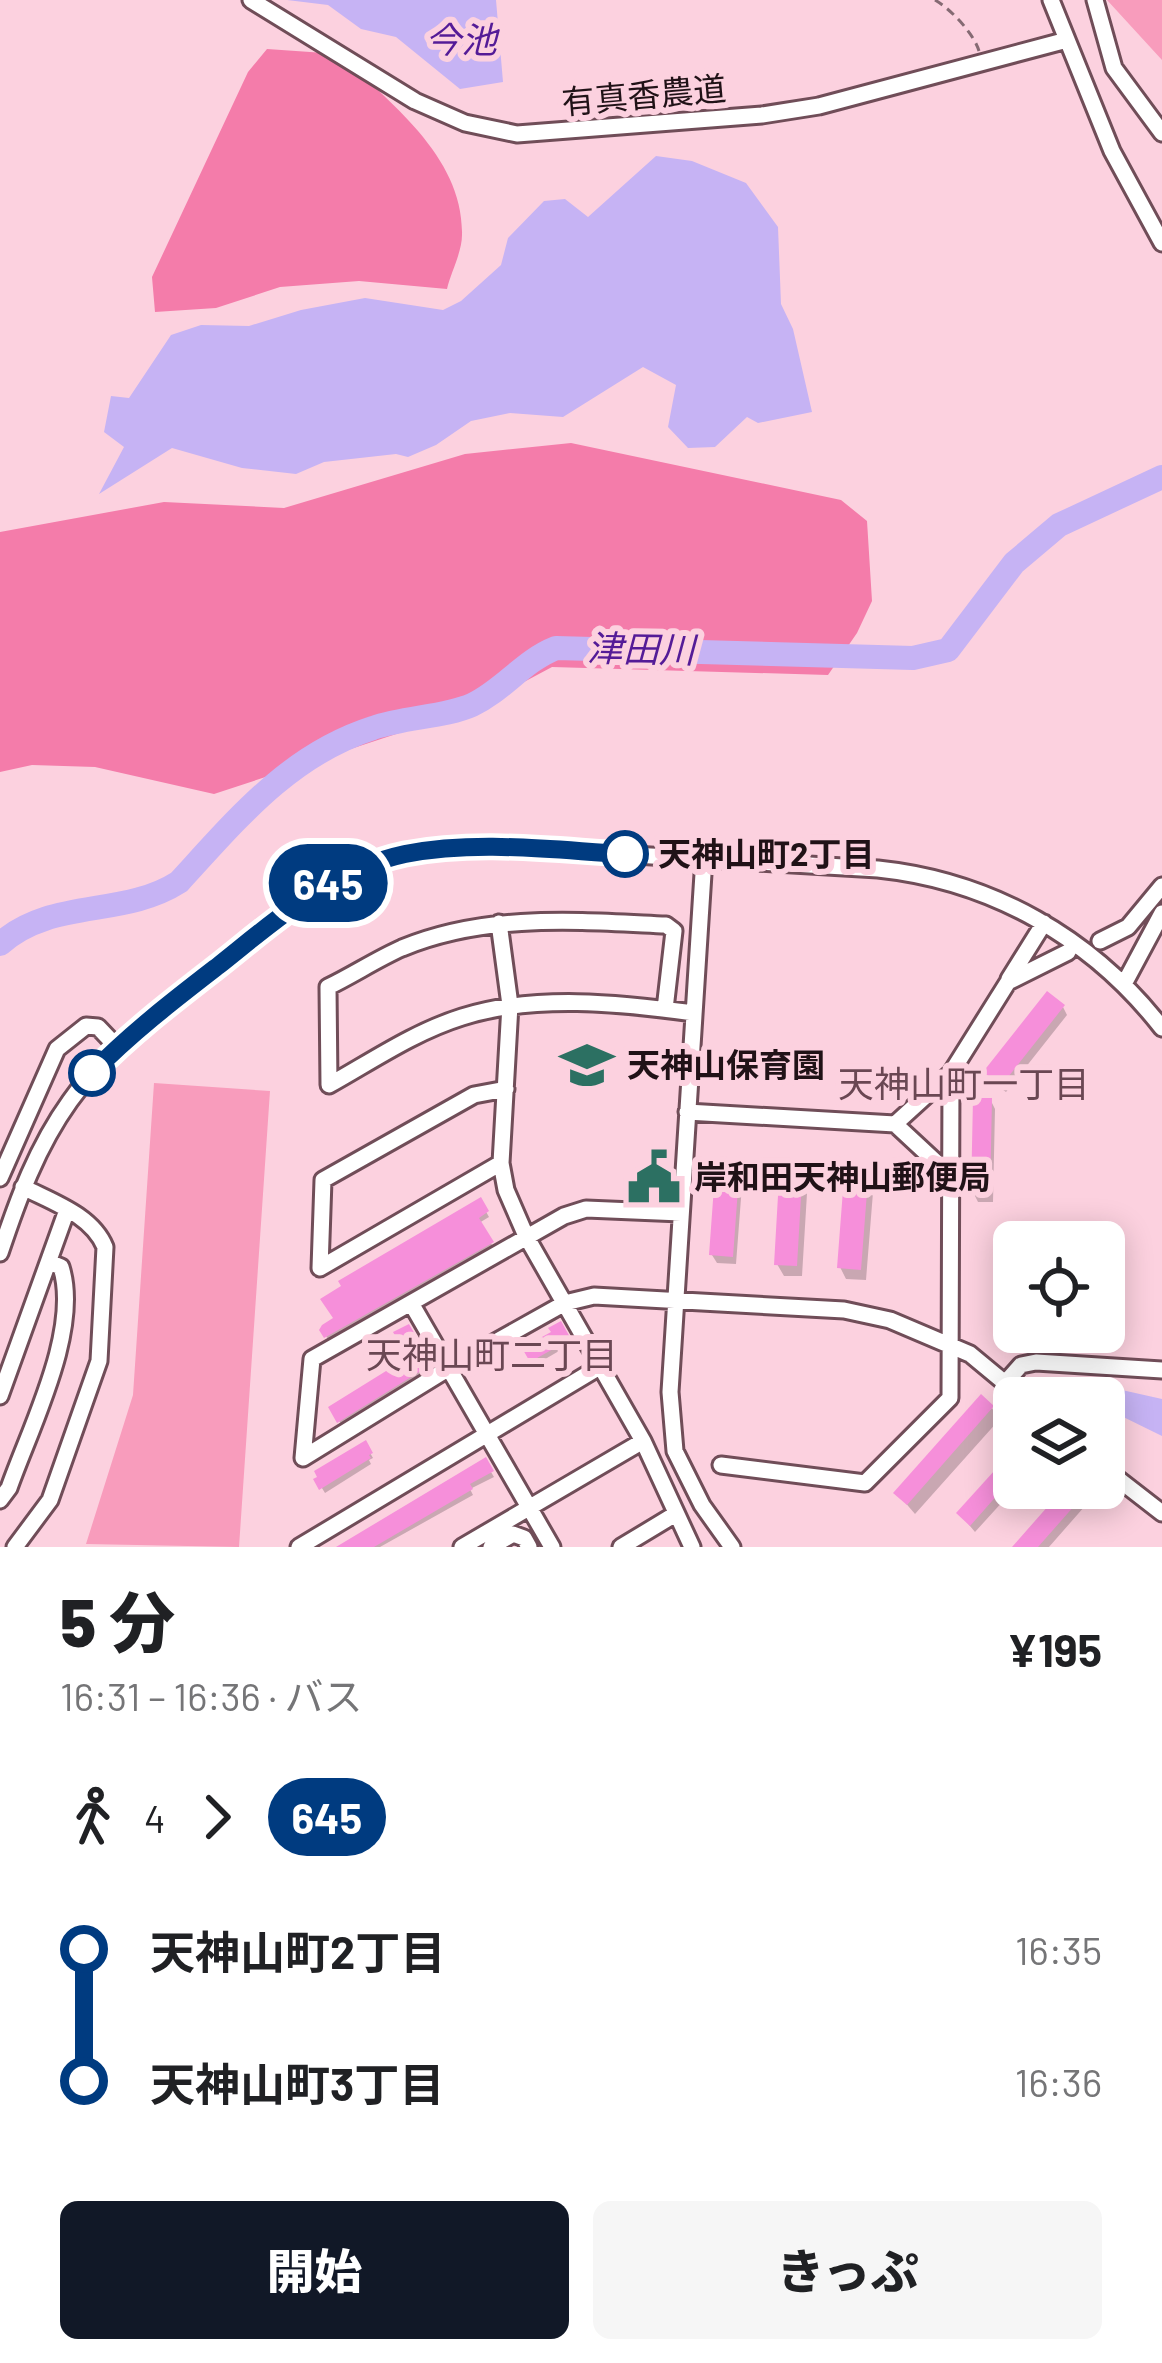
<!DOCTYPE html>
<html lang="ja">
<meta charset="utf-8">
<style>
:root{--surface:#fff;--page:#f6f6f6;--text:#202124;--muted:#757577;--accent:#111827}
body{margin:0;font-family:Barlow,"Noto Sans JP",sans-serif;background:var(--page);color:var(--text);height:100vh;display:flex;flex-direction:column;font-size:45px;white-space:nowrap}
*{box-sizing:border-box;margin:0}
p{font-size:39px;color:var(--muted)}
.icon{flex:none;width:66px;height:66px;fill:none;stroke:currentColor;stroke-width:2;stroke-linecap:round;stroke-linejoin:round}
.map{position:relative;height:1547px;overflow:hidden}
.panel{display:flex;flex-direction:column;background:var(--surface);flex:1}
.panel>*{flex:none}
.badge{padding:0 24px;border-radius:39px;font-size:42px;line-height:78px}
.buttons{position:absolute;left:993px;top:1221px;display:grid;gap:24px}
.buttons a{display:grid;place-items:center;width:132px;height:132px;border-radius:18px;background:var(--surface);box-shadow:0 6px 30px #0003;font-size:60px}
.map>.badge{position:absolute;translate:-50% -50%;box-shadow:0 0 0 6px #fff}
.legs{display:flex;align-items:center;gap:18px;height:132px;padding:0 60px;font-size:39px}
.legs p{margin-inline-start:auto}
.head{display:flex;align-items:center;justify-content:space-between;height:204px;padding:0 60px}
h1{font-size:66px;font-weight:800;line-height:90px}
.action{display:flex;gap:24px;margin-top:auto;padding:24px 60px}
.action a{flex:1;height:138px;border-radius:18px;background:var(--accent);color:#fff;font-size:48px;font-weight:800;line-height:138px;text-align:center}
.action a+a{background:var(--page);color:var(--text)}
ul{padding:0 60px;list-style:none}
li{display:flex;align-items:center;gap:42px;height:132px;font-size:45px}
li i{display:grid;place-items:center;width:18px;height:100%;margin:0 15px;background:currentColor}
li i::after{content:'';width:30px;height:30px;margin:-15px;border:9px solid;border-radius:50%;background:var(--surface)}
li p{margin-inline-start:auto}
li:first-child i{background:linear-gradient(#0000 50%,currentColor 0)}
li:last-child i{background:linear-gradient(currentColor 50%,#0000 0)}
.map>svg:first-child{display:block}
.green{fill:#f89cbc}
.forest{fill:#f47caa}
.water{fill:#c6b3f4}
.shadow{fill:#0003}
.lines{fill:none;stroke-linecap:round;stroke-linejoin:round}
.river{stroke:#c6b3f4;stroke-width:24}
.building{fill:#f68fda}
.minor-casing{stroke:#704d58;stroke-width:21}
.path{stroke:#856a73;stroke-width:3;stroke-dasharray:9 6;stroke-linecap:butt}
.minor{stroke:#fff;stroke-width:15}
.line-1-casing{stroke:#fff;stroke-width:27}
.line-1{stroke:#003b80;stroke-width:18}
.stop-1-dot{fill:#fff;stroke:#003b80;stroke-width:6}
.labels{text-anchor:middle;stroke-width:12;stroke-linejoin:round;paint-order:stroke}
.street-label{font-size:33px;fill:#201217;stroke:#fcd1df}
.stop-label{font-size:33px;font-weight:bold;fill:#201217;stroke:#fcd1df;text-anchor:start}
.poi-label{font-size:33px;font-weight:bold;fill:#201217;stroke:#fcd1df;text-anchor:start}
.water-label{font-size:36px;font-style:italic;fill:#541b97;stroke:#fcd1df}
.neighbourhood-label{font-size:36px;fill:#6a4753;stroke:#fcd1df}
</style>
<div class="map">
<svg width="1162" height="1547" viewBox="0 0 1162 1547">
<rect width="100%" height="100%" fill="#fcd1df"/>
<!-- green -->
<path class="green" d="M1107,0H1162V60Z
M154,1083L270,1091L239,1547L86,1544L133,1395Z"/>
<!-- forest -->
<path class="forest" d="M267,49L339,54C389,102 464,157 462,235C462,252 451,272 447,289L359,281L280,287L216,308L155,312L152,277L248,72Z
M571,443L841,500L867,521L872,601L857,633L828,675L552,667L475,708L214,794L95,767L32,765L0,772V532L164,502L284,508L465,454Z"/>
<!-- water -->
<path class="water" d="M287,0H496L503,82L460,89L396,37L361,29L328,5Z
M656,156L692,161L746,183L778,227L781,304L793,329L812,412L758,423L747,417L715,447L688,448L668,427L676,385L643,367L563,417L510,413L471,421L436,445L408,457L396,454L324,462L296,474L242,468L172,448L99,494L124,447L104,432L111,396L129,398L171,335L201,325L249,326L301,310L365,298L443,310L461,301L501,265L508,238L544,201L565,199L588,217Z
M1113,1388L1162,1399V1436L1105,1408Z"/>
<!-- shadow -->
<path class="shadow" d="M1063,1007L1067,1015L1006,1092L991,1081L987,1073Z
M991,1101L995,1109L993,1202H978L974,1194Z
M738,1163L743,1172L736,1264L717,1263L712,1255Z
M801,1165L808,1177L802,1276H784L777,1264Z
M867,1169L874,1180L866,1280L846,1279L840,1267Z
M480,1201L489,1217L479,1223L494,1248L329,1341L323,1331Z
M560,1325L571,1344L535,1365L526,1349L555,1333Z
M408,1328L432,1370L342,1426L332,1408L411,1359Z
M992,1408L999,1420L915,1514L897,1493Z
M365,1444L373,1458L369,1460L371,1464L325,1493L317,1480Z
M1014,1453L1015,1488L975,1532L960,1514Z
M485,1462L494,1477L470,1489L473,1495L380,1547H341Z
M1068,1488L1085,1506L1049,1547H1016Z"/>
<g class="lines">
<!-- river -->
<path class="river" d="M0,944C51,898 123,918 179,882C237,819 289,755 373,728C404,717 445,717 472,705C504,690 523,661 556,648L913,658L948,650L1014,563L1059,525L1162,477"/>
</g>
<!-- building -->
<path class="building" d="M1047,991L1065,1005L1001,1086L983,1072Z
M973,1098H992L990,1195L971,1194Z
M716,1159L740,1161L733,1257L709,1255Z
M780,1161L803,1162L797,1266L774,1265Z
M845,1164L869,1166L861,1270L837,1268Z
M481,1197L489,1211L479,1218L494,1242L324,1338L319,1330L322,1325L333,1318L320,1299L341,1286L338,1281Z
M561,1321L571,1339L530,1362L522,1348L551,1332L548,1328Z
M409,1324L432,1364L337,1423L328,1407L407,1358L393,1332Z
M981,1394L994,1406L907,1505L893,1493Z
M366,1440L373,1453L369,1455L371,1458L319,1490L313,1479L317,1477L314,1471Z
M1014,1449V1476L970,1526L956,1513Z
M486,1457L494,1471L470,1484L473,1489L374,1547H336Z
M1064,1488H1073L1083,1496L1038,1547H1012Z"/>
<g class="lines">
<defs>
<path id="minor" d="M251,0L415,101L465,123L517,134L762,115L819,106L1067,40
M1051,0L1112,151L1162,243
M1095,0L1114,68L1162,133
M704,858L670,1392L675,1451L702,1505L732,1547
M499,923L510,1005L501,1163L506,1190L526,1236L643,1441L692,1547
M1100,941L1128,927L1162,886
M1009,979L1044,923
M1124,984L1162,913
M665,1009L674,931L666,925C577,921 487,913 402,948C377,959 353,975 328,987L329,1085C372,1061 414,1032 462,1017C534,994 620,1003 694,1013
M687,1112L895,1124L951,1073L1008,982L1068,952
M895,1124L951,1176
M0,1178L57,1049L86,1026L98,1027L117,1047
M0,1253C18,1199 37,1147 70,1101C125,1024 227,959 302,899L334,879L373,862L451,848L495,847L878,869C992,881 1092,938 1162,1028
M320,1268L323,1180L474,1095L506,1089
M320,1268L501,1163
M411,1303L552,1547
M1006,1382L1021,1365L1036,1362L1162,1370
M0,1396L67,1210
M303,1458L449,1368L565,1303L594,1296L844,1310L890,1320L970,1354L1023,1398
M303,1458L312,1359L564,1216L586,1209L681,1213
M721,1465L865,1483L950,1398L951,1073
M1104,1468L1162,1513
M0,1500L9,1488C30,1428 81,1330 61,1267L49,1262
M15,1547L50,1500L99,1361L105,1247C92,1215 52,1202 23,1187
M299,1547L601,1366
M462,1547L643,1441
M491,1547L513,1534L524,1538L529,1547
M621,1547L674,1515"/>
</defs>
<!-- minor casing -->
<use href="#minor" class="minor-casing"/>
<!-- path -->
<path class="path" d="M935,0C952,10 974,34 979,51"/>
<!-- minor -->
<use href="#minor" class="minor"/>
</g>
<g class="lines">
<defs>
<path id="line-1" d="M92,1073C131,1033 174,1000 218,966C276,920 330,870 405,854C477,840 552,850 625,854"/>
</defs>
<!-- line-1 casing -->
<use href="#line-1" class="line-1-casing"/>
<!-- line-1 -->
<use href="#line-1" class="line-1"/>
</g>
<!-- icons -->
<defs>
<symbol id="school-bare" viewBox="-9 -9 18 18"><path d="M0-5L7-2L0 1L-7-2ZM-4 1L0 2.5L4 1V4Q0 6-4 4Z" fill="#2c7062" stroke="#fcd1df" stroke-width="2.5" paint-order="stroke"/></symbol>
<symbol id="civic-bare" viewBox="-9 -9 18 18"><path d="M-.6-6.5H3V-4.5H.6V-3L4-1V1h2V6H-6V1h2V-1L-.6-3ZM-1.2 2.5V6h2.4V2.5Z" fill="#2c7062" stroke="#fcd1df" stroke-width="2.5" paint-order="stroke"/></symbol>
</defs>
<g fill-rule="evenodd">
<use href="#school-bare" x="549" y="1027" width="76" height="76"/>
<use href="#civic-bare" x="616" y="1139" width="76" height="76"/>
</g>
<!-- markers -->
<g class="stop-1-dot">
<circle cx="625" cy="854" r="21"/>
<circle cx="92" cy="1073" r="21"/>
</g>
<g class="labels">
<!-- street labels -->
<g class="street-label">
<text transform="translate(644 95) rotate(-5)" y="12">有真香農道</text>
</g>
<!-- stop labels -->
<g class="stop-label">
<text x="658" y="866">天神山町2丁目</text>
</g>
<!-- poi labels -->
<g class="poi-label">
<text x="627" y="1077">天神山保育園</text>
<text x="694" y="1189">岸和田天神山郵便局</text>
</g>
<!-- water labels -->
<g class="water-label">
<text x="461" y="53">今池</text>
<text transform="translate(641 649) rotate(1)" y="13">津田川</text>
</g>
<!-- neighbourhood labels -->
<g class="neighbourhood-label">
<text x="964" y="1097">天神山町一丁目</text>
<text x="492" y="1368">天神山町二丁目</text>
</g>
</g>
</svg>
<div class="buttons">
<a><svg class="icon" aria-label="locate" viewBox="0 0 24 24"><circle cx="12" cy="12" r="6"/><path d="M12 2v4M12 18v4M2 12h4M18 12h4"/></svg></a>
<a><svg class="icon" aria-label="layers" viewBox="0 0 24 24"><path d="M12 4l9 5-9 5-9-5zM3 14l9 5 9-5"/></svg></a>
</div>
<b class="badge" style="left:328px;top:883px;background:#003b80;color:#fff">645</b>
</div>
<section class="panel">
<div class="head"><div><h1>5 分</h1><p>16:31 – 16:36 · バス</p></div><b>¥195</b></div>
<div class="legs"><svg class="icon" aria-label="walk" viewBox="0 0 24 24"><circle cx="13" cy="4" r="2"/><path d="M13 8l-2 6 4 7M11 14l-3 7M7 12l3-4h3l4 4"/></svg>4<svg class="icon" aria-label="forward" viewBox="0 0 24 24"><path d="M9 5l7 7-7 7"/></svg><b class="badge" style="background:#003b80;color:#fff">645</b></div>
<ul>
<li><i style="color:#003b80"></i><b>天神山町2丁目</b><p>16:35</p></li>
<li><i style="color:#003b80"></i><b>天神山町3丁目</b><p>16:36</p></li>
</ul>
<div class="action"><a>開始</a><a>きっぷ</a></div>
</section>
